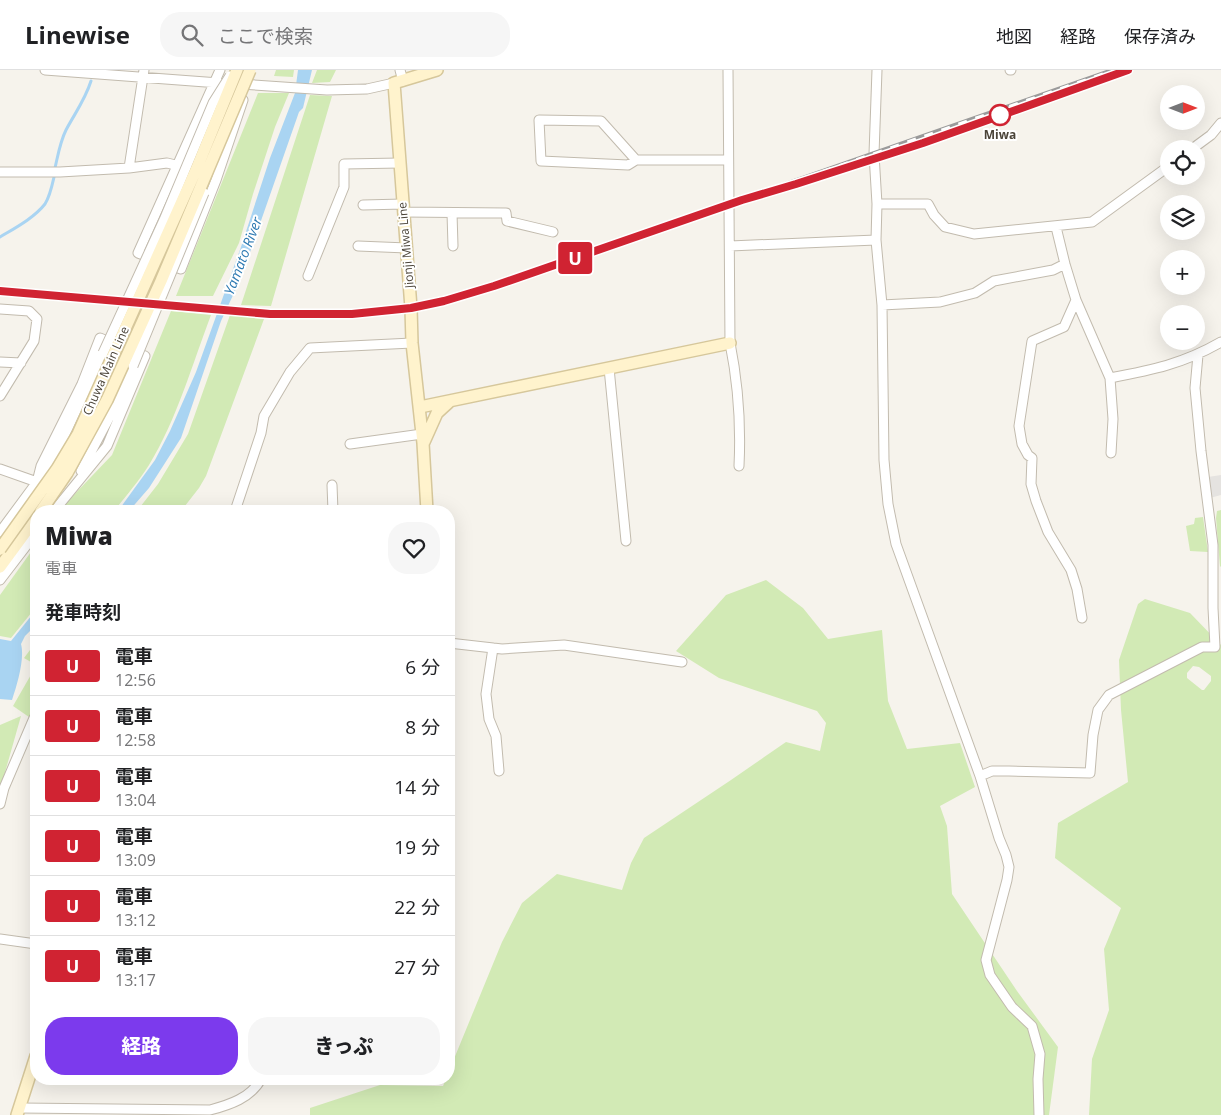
<!DOCTYPE html>
<html lang="ja">
<meta charset="utf-8">
<style>
:root{--surface:#fff;--page:#f6f6f6;--text:#202124;--muted:#757577;--line:#e0e0e0;--accent:#7c3aed}
body{margin:0;font-family:"Open Sans","Noto Sans JP",sans-serif;background:var(--page);color:var(--text);height:100vh;display:flex;flex-direction:column;font-size:19px;white-space:nowrap}
*{box-sizing:border-box;margin:0}
p{font-size:16px;color:var(--muted)}
.icon{flex:none;width:28px;height:28px;fill:none;stroke:currentColor;stroke-width:2;stroke-linecap:round;stroke-linejoin:round}
.map{position:relative;flex:1;overflow:hidden}
.panel{position:absolute;left:30px;top:435px;width:425px;height:580px;display:flex;flex-direction:column;background:var(--surface);border-radius:20px;box-shadow:0 5px 20px #0002}
.panel>*{flex:none}
.badge{padding:0 10px;border-radius:4px;font-size:18px;line-height:32px}
.needle{width:32px;rotate:90deg}
.tools{position:absolute;left:1160px;top:15px;display:grid;gap:10px}
.tools a{display:grid;place-items:center;width:45px;height:45px;border-radius:50%;background:var(--surface);box-shadow:0 5px 20px #0002;font-size:25px}
.map>.badge{position:absolute;translate:-50% -50%;box-shadow:0 0 0 2px #fff}
h2{padding:0 15px;font-size:19px;line-height:45px}
.round{display:grid;place-items:center;flex:none;width:52px;height:52px;border-radius:20px;background:var(--page)}
.head{display:flex;align-items:center;justify-content:space-between;height:85px;padding:0 15px}
h1{font-size:24px;font-weight:800;line-height:38px}
.primary-button{display:flex;gap:10px;margin-top:auto;padding:10px 15px}
.primary-button a{flex:1;height:58px;border-radius:20px;background:var(--accent);color:#fff;font-size:20px;font-weight:800;line-height:58px;text-align:center}
.primary-button a+a{background:var(--page);color:var(--text)}
ul{padding:0;list-style:none}
li{display:flex;align-items:center;gap:15px;height:60px;padding:0 15px;border-top:1px solid var(--line)}
li div{flex:1}
li b{display:block;font-size:19px}
li em{font-style:normal}
li .badge{min-width:55px;font-weight:700;text-align:center}
header{display:flex;align-items:center;gap:30px;box-sizing:border-box;height:70px;padding:0 25px;background:var(--surface);border-bottom:1px solid var(--line)}
header strong{font-size:24px}
nav{display:flex;gap:28px;margin-inline-start:auto;font-size:18px}
.search{width:350px;height:45px;background:var(--page);display:flex;align-items:center;gap:12px;box-sizing:border-box;padding:0 18px;border-radius:20px;color:var(--muted);font-size:19px}
.map>svg:first-child{display:block}
.green{fill:#d2eab5;fill-rule:evenodd}
.parking{fill:#e5e3e0}
.water{fill:#a9d4f2}
.lines{fill:none;stroke-linecap:round;stroke-linejoin:round}
.stream{stroke:#a9d4f2;stroke-width:3}
.street-casing{stroke:#c2bbae;stroke-width:11}
.secondary-casing{stroke:#d6c79b;stroke-width:14}
.street{stroke:#fff;stroke-width:9}
.secondary{stroke:#fff3cd;stroke-width:11}
.rail-casing{stroke:#9a9a9a;stroke-width:5}
.rail{stroke:#fff;stroke-width:3;stroke-dasharray:9;stroke-linecap:butt}
.street-bridge-casing{stroke:#c2bbae;stroke-width:11;stroke-linecap:butt}
.secondary-bridge-casing{stroke:#d6c79b;stroke-width:14;stroke-linecap:butt}
.street-bridge{stroke:#fff;stroke-width:9}
.secondary-bridge{stroke:#fff3cd;stroke-width:11}
.line-casing{stroke:#fff;stroke-width:11}
.line{stroke:#d02332;stroke-width:8}
.stop-dot{fill:#fff;stroke:#d02332;stroke-width:2.5}
.labels{text-anchor:middle;stroke-width:4;stroke-linejoin:round;paint-order:stroke}
.stop-label{font-size:12px;font-weight:bold;fill:#4b4439;stroke:#fff}
.street-label{font-size:12px;fill:#4b4439;stroke:#fff}
.water-label{font-size:14px;font-style:italic;fill:#2e7ab2;stroke:#fff}
</style>
<header>
<strong>Linewise</strong>
<div class="search"><svg class="icon" aria-label="search" viewBox="0 0 24 24"><circle cx="10" cy="10" r="6"/><path d="M15 15l6 6"/></svg>ここで検索</div>
<nav><a>地図</a><a>経路</a><a>保存済み</a></nav>
</header>
<div class="map">
<svg width="1221" height="1045" viewBox="0 0 1221 1045">
<rect width="100%" height="100%" fill="#f6f3ec"/>
<!-- green -->
<path class="green" d="M276,0H294L293,7L274,6Z
M317,0H336L330,12L312,13Z
M258,23H289L275,57L253,124L239,173L213,226H176Z
M310,25L332,26L271,236L241,235Z
M171,241L211,245C192,295 177,349 149,395C139,411 126,426 114,441H61L69,430L112,385Z
M230,245L264,249L206,406L199,418L181,441H137L158,414L188,364Z
M1221,440V496L1220,497L1216,448L1217,441Z
M1203,447L1208,482L1190,481L1186,456L1194,454L1195,448Z
M36,475V537L11,568L0,566V525Z
M766,510L803,538L828,569L882,560L888,631L907,679L960,673L975,717L940,736L947,756L952,824L1017,921L1058,977L1049,1045H310V1038L380,1015L443,1016L446,1009H449V1001L502,872L522,833L557,804L622,820L631,793L644,768L731,710L786,672L820,681L826,653L817,641L719,608L676,581L726,525Z
M1145,529L1190,543L1221,575V1045H1089L1092,989L1109,940L1104,879L1121,838L1055,788L1058,753L1128,712L1121,640L1119,590L1138,534ZM1193,596L1199,597L1211,606V611L1204,620H1202L1187,608V603Z
M36,572V595L24,588Z
M36,596V637L29,647L13,636Z
M21,646L0,720V655Z"/>
<!-- parking -->
<path class="parking" d="M1221,405V425L1210,428L1208,407Z"/>
<!-- water -->
<path class="water" d="M298,0H312L303,38L299,42L241,208L221,251L181,368L149,418L129,441H118L155,390L170,361L196,302L241,177L270,88L295,23Z
M36,540V555L25,566L21,574C25,589 17,615 12,630L0,629V569L11,571Z"/>
<g class="lines">
<!-- stream -->
<path class="stream" d="M55,98C58,85 60,72 66,60C75,43 85,30 91,11
M0,167C15,158 34,148 45,134C50,126 52,116 54,107"/>
<defs>
<path id="street" d="M45,0L219,13
M220,0L138,183L181,199L216,110L243,30
M400,0L403,11
M728,0L730,273C738,313 741,355 739,396
M877,0L874,84L877,134L876,170L882,235L884,390L888,434L896,474L980,706L999,768L1006,785L1009,797L1007,810L986,890L990,905L1012,937L1032,956L1040,984L1038,1009L1039,1045
M1010,0H1011
M240,14L327,20L367,19L394,13
M1192,79L1211,65L1221,53
M636,90L601,51L539,50L541,91L628,95L636,90H728
M129,98L144,0
M0,102H60L129,98L167,93L184,97
M877,134H928L934,145L945,157L974,164L1092,152L1169,96
M363,135L403,134
M404,142L506,143L507,151L553,162
M452,143L453,176
M1056,157L1065,194L1076,230L1110,308L1113,349L1111,383
M358,176L407,178
M730,176L876,170
M308,206L344,117V94L400,93
M1076,230L1064,257L1032,271L1019,356L1022,374L1028,385L1032,388L1031,414L1036,431L1048,462L1071,500L1077,519L1082,548
M882,235L940,232L975,223L994,211L1053,200L1065,194
M0,239L29,241L37,249L34,271L0,326
M0,292L21,293
M609,298L626,471
M1110,308C1152,300 1183,294 1221,272
M350,374L422,364
M0,399L37,412L57,381L103,283
M81,401L118,331L133,296
M332,415L333,441
M235,441L261,363L264,346L290,302L310,278L412,273
M0,462L37,412L41,396L82,314L100,268L145,286L107,376L54,441
M0,510L36,463
M449,573L502,579L564,575L682,592
M493,578L486,624L489,649L496,666L499,701
M980,706L992,701H1009L1090,703L1093,665L1098,640L1109,625L1202,577H1215L1213,538V475L1201,381L1195,318L1198,285
M0,734L4,718L34,648L36,647
M0,869L36,874
M20,1038L210,1040C229,1035 251,1028 261,1009"/>
<path id="secondary" d="M420,337L730,273
M424,372L437,343L449,332
M427,441L423,373L412,273L411,238L394,13L437,0
M0,497L36,448
M17,1045L36,986"/>
</defs>
<!-- street casing -->
<use href="#street" class="street-casing"/>
<!-- secondary casing -->
<use href="#secondary" class="secondary-casing"/>
<!-- street -->
<use href="#street" class="street"/>
<!-- secondary -->
<use href="#secondary" class="secondary"/>
<defs>
<path id="rail" d="M1107,8L1128,0
M0,221L270,244H352L411,238L444,231L494,216L1114,0"/>
</defs>
<!-- rail casing -->
<use href="#rail" class="rail-casing"/>
<!-- rail -->
<use href="#rail" class="rail"/>
<defs>
<path id="street-bridge" d="M103,283L164,150L213,33L230,6
M133,296L204,123"/>
<path id="secondary-bridge" d="M41,441L67,403L107,330L161,211L250,0
M0,479L57,399L78,364L196,100L237,0"/>
</defs>
<!-- street-bridge casing -->
<use href="#street-bridge" class="street-bridge-casing"/>
<!-- secondary-bridge casing -->
<use href="#secondary-bridge" class="secondary-bridge-casing"/>
<!-- street-bridge -->
<use href="#street-bridge" class="street-bridge"/>
<!-- secondary-bridge -->
<use href="#secondary-bridge" class="secondary-bridge"/>
</g>
<g class="lines">
<defs>
<path id="line" d="M0,221L270,244H352L411,238L444,231L494,216L742,130L796,114L923,73L1128,0"/>
</defs>
<!-- line casing -->
<use href="#line" class="line-casing"/>
<!-- line -->
<use href="#line" class="line"/>
</g>
<!-- markers -->
<circle class="stop-dot" cx="1000" cy="45" r="10"/>
<g class="labels">
<!-- stop labels -->
<g class="stop-label">
<text x="1000" y="69">Miwa</text>
</g>
<!-- street labels -->
<g class="street-label">
<text transform="translate(406 175) rotate(-95)" y="4">Jionji Miwa Line</text>
<text transform="translate(106 301) rotate(-66)" y="4">Chuwa Main Line</text>
</g>
<!-- water labels -->
<g class="water-label">
<text transform="translate(243 186) rotate(-69)" y="5">Yamato River</text>
</g>
</g>
</svg>
<div class="tools">
<a><svg class="needle" viewBox="-14 -14 28 28"><path d="M0-13l5 13h-10z" fill="#e53935"/><path d="M0 13l5-13h-10z" fill="#757577"/></svg></a>
<a><svg class="icon" aria-label="locate" viewBox="0 0 24 24"><circle cx="12" cy="12" r="6"/><path d="M12 2v4M12 18v4M2 12h4M18 12h4"/></svg></a>
<a><svg class="icon" aria-label="layers" viewBox="0 0 24 24"><path d="M12 4l9 5-9 5-9-5zM3 14l9 5 9-5"/></svg></a>
<a>+</a>
<a>−</a>
</div>
<b class="badge" style="left:575px;top:188px;background:#d02332;color:#fff">U</b>
<section class="panel">
<div class="head"><div><h1>Miwa</h1><p>電車</p></div><a class="round"><svg class="icon" aria-label="heart" viewBox="0 0 24 24"><path d="M12 20l-8-8c-3-5 5-10 8-4 3-6 11-1 8 4z"/></svg></a></div>
<h2>発車時刻</h2>
<ul>
<li><span class="badge" style="background:#d02332;color:#fff">U</span><div><b>電車</b><p>12:56</p></div><em>6 分</em></li>
<li><span class="badge" style="background:#d02332;color:#fff">U</span><div><b>電車</b><p>12:58</p></div><em>8 分</em></li>
<li><span class="badge" style="background:#d02332;color:#fff">U</span><div><b>電車</b><p>13:04</p></div><em>14 分</em></li>
<li><span class="badge" style="background:#d02332;color:#fff">U</span><div><b>電車</b><p>13:09</p></div><em>19 分</em></li>
<li><span class="badge" style="background:#d02332;color:#fff">U</span><div><b>電車</b><p>13:12</p></div><em>22 分</em></li>
<li><span class="badge" style="background:#d02332;color:#fff">U</span><div><b>電車</b><p>13:17</p></div><em>27 分</em></li>
</ul>
<div class="primary-button"><a>経路</a><a>きっぷ</a></div>
</section>
</div>
